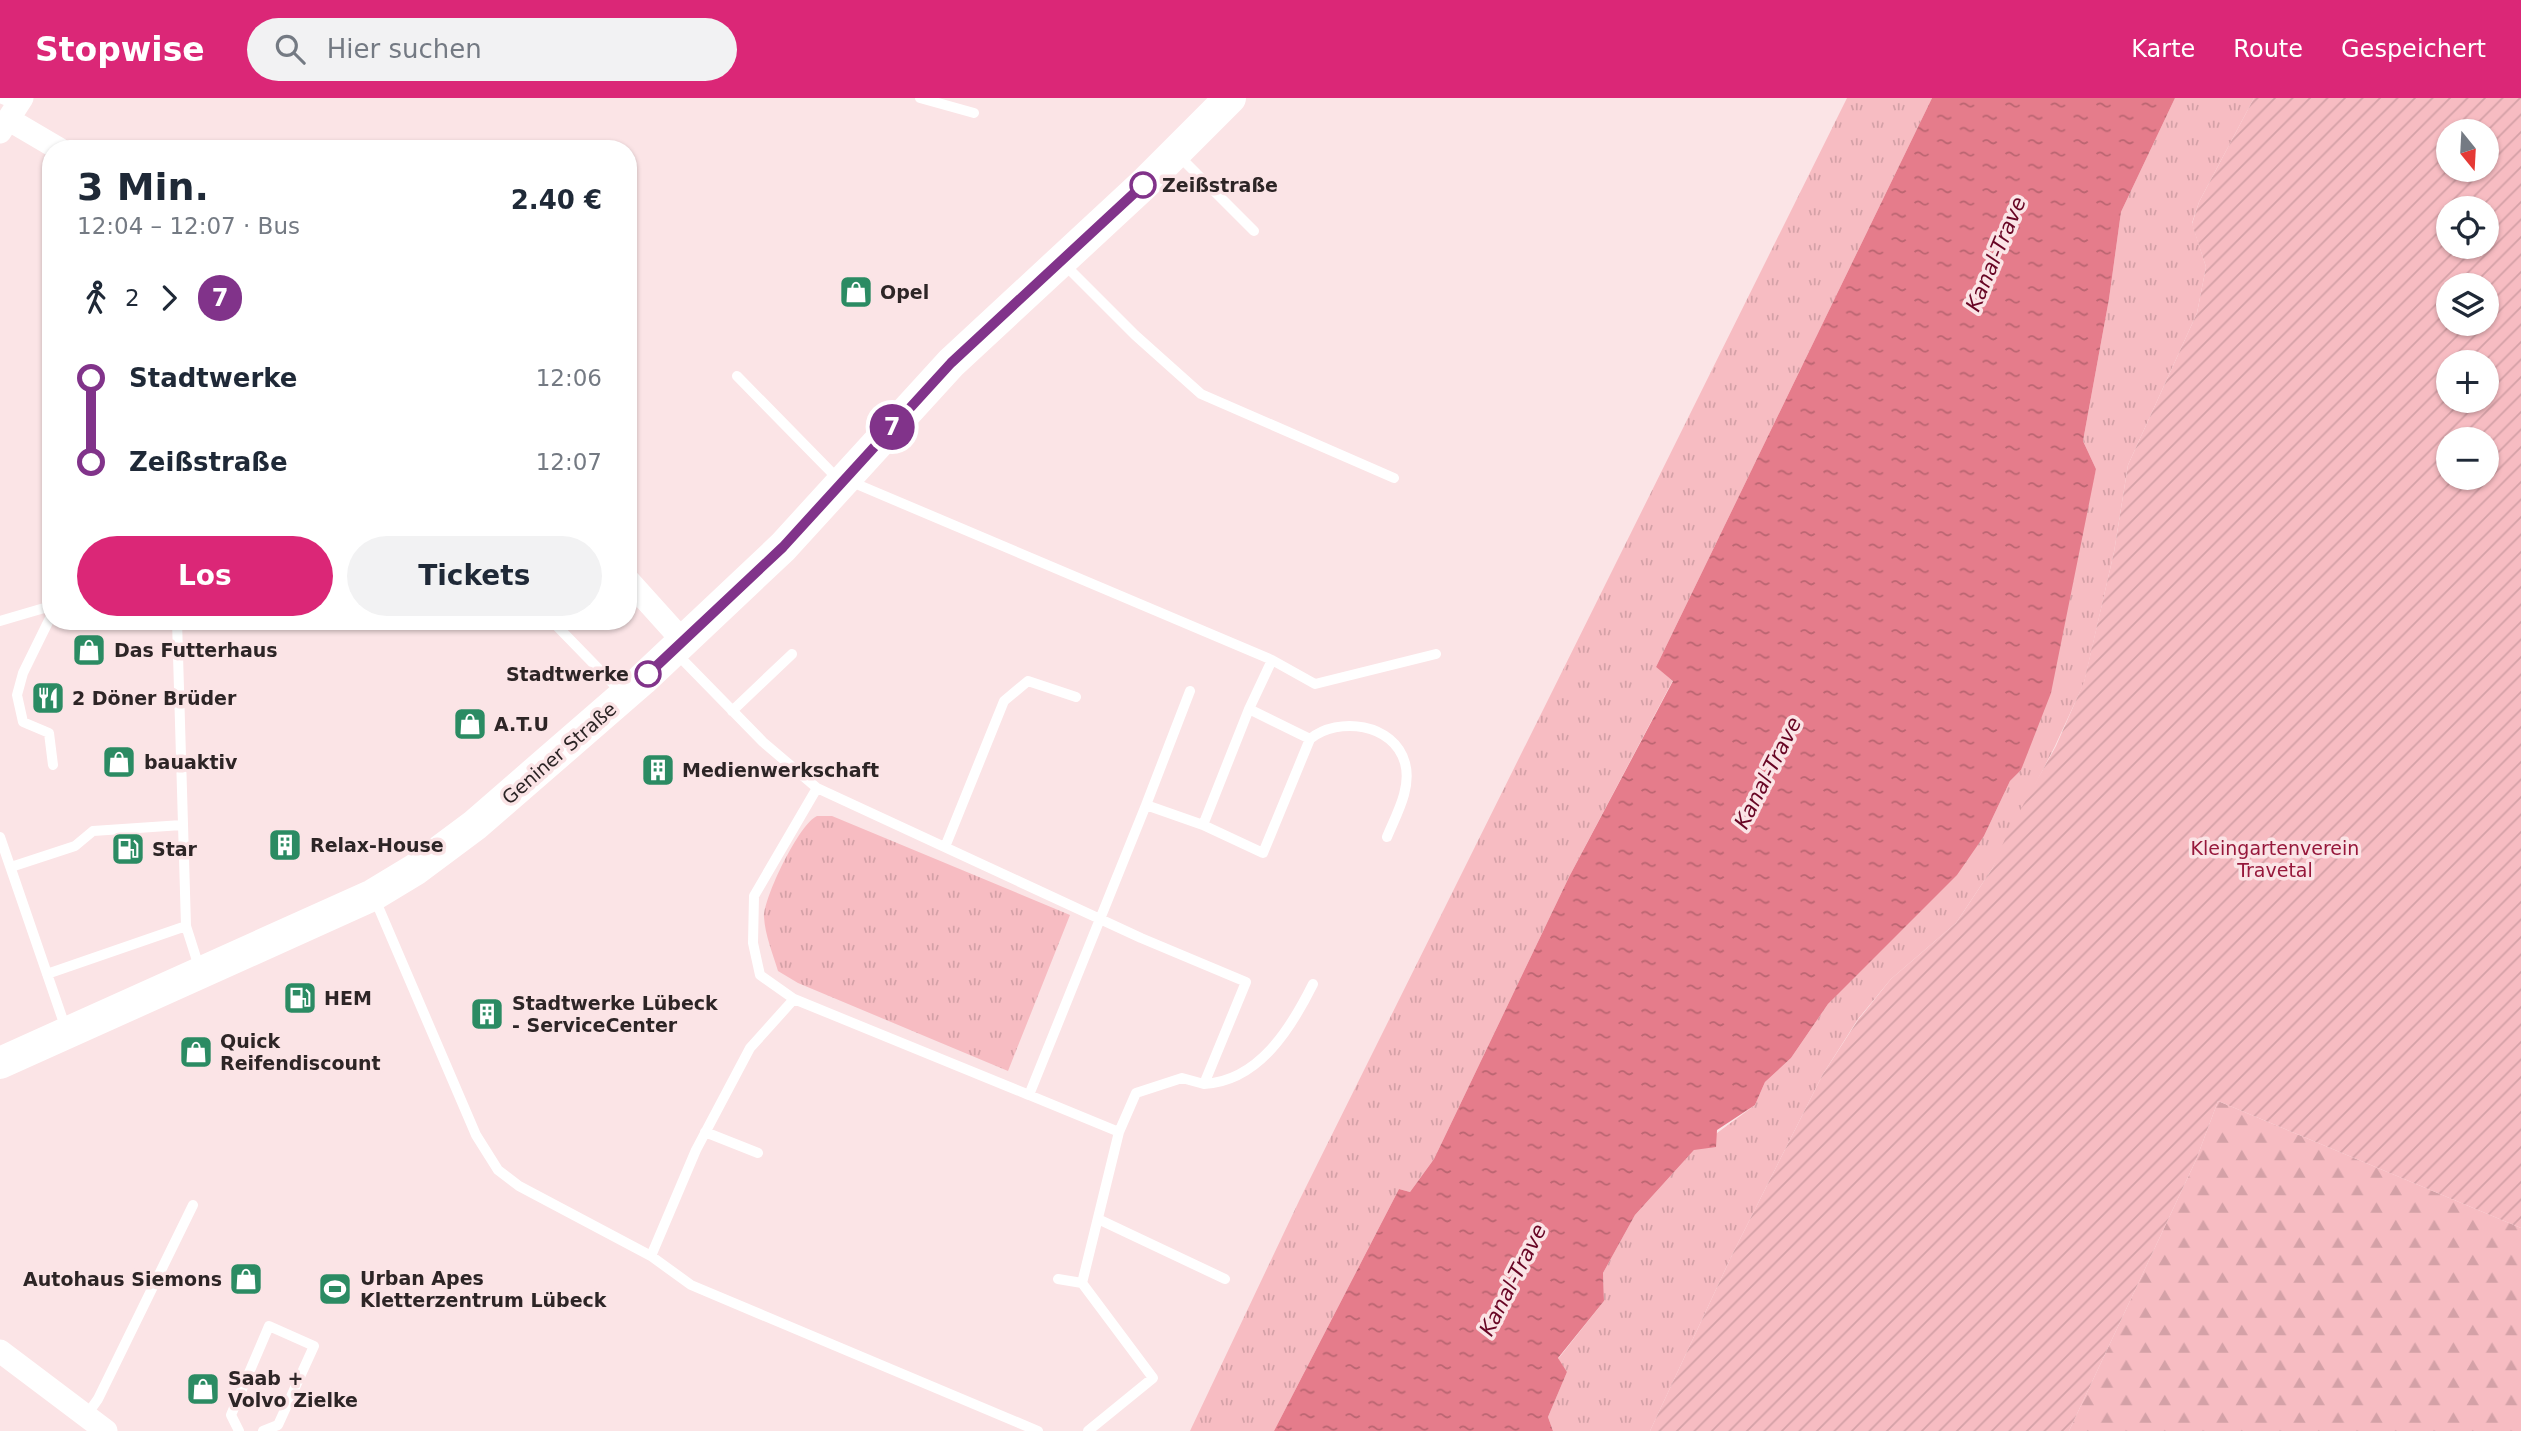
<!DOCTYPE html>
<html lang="de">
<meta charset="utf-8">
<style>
:root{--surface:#fff;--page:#f2f2f3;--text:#1f2937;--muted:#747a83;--accent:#db2777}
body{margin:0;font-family:"DejaVu Sans",sans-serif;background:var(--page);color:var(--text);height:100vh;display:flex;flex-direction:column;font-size:26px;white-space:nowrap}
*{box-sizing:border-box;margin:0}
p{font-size:23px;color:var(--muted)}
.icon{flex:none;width:38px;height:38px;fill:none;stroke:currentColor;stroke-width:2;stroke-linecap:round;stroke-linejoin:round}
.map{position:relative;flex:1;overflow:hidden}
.details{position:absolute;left:42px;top:42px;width:595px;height:490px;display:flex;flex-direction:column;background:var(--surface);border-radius:28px;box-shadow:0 2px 5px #0004}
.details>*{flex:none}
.badge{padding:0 14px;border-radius:23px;font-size:24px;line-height:46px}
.needle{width:46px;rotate:162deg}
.fabs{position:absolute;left:2436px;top:21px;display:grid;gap:14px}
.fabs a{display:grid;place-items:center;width:63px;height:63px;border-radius:50%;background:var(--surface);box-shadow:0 2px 5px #0004;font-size:35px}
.map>.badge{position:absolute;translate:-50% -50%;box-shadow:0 0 0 4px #fff}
.legs{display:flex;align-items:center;gap:10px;height:77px;padding:0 35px;font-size:23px}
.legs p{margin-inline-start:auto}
.head{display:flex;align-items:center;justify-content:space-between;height:119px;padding:0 35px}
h1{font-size:38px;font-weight:600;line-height:52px}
.cta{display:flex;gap:14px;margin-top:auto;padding:14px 35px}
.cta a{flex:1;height:80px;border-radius:42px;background:var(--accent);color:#fff;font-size:28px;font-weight:600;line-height:80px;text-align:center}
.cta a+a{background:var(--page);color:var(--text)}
ul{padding:0 35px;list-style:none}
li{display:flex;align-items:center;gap:24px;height:84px;font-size:26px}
li i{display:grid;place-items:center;width:10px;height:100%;margin:0 9px;background:currentColor}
li i::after{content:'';width:18px;height:18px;margin:-9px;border:5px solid;border-radius:50%;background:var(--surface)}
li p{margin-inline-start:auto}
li:first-child i{background:linear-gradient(#0000 50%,currentColor 0)}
li:last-child i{background:linear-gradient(currentColor 50%,#0000 0)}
header{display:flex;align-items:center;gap:42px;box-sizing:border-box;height:98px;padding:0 35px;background:var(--accent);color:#fff}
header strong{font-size:33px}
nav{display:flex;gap:38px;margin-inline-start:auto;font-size:24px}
.search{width:490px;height:63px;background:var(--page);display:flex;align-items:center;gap:18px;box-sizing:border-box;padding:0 24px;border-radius:38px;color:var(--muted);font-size:26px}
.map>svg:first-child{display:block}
.grass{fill:url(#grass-tufts)}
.forest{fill:url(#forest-firs)}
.garden{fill:url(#garden-furrows);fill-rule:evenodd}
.water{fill:url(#water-ripples)}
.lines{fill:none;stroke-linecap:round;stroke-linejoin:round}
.service{stroke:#fff;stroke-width:10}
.minor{stroke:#fff;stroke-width:23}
.secondary{stroke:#fff;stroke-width:32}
.line-1-casing{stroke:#fff;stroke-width:16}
.line-1{stroke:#81338a;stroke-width:10}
.stop-1-dot{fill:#fff;stroke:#81338a;stroke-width:3.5}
.labels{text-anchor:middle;stroke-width:7;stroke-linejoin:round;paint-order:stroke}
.stop-label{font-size:19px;font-weight:bold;fill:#2d2526;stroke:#fbe4e6;text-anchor:start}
.poi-label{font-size:19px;font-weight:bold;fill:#2d2526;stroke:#fbe4e6;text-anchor:start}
.street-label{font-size:19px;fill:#2d2526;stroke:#fbe4e6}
.park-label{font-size:19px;fill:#96183b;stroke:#fbe4e6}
.water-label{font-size:21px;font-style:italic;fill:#680524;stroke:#fbe4e6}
</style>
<header>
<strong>Stopwise</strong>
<div class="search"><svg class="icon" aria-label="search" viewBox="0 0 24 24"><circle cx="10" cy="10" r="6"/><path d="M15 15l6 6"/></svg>Hier suchen</div>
<nav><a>Karte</a><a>Route</a><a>Gespeichert</a></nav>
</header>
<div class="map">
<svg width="2521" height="1333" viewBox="0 0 2521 1333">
<defs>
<pattern id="grass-tufts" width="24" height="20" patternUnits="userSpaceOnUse" patternTransform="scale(1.75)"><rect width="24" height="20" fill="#f7bcc2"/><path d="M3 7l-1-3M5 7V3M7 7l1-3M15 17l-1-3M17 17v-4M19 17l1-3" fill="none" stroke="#d4a1a7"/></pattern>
<pattern id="forest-firs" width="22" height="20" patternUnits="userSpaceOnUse" patternTransform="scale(1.75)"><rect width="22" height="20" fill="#f7bcc2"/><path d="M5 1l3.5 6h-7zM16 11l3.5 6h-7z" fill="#d4a1a7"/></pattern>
<pattern id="garden-furrows" width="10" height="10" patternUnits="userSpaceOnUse" patternTransform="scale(1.75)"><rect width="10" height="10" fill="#f7bcc2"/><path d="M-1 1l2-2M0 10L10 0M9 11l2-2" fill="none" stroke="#d4a1a7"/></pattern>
<pattern id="water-ripples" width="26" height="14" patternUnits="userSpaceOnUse" patternTransform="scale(1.75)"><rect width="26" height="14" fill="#e57c8b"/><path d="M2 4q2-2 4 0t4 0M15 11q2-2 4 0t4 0" fill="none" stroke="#ba6571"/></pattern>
</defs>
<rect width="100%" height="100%" fill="#fbe4e6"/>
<!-- grass -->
<path class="grass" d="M1847,0H1932L1656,569L1673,582L1569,779L1434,1061L1410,1094L1399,1091L1274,1333H1190L1299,1103Z
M2175,0H2254L2199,104L2192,125L2206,169L2197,215L2128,367L2114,454L2084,585L2055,648L1992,771L1956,825L1891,881L1858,921L1823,976L1733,1155L1650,1333H1553L1548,1319L1567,1274L1558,1261L1604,1203L1603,1175L1635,1117L1694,1052L1755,1007L1765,984L1791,960L1828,906L1984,738L2010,683L2021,672L2096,371L2083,343L2109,201L2121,114Z
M817,718H832L1070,817L1008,973L798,885L778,873C773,856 765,837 764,819C764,799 799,726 817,718Z"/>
<!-- forest -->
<path class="forest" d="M2218,1003L2521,1130V1333H2069L2196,1062Z"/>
<!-- garden -->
<path class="garden" d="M2254,0H2521V1130L2218,1003L2196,1062L2069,1333H1650L1733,1155L1823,976L1858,922L1891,881L1956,825L1992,771L2008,734L2056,648L2084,584L2114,454L2128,367L2197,215L2206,169L2192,126L2199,104ZM2448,33H2487V72H2448ZM2448,110H2487V149H2448ZM2448,187H2487V226H2448ZM2448,264H2487V303H2448ZM2448,341H2487V380H2448Z"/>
<!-- water -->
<path class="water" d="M1932,0H2175L2121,114L2109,201L2083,343L2096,371L2051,595L2021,672L2010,683L1984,738L1957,777L1828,906L1791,960L1765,984L1755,1007L1717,1032L1716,1049L1694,1052L1635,1117L1603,1175L1604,1203L1558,1260L1567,1274L1548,1319L1553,1333H1274L1399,1091L1410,1094L1434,1061L1569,779L1673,583L1656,569Z"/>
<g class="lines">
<!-- service -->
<path class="service" d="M0,0L17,7
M920,0L974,15
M1177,56L1254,133
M1063,165L1135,237L1201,296L1394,380
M737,278L839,382
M847,382L1272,562L1315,586L1436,556
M51,518L23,575L17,597L23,624L49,635L53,667
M0,523L51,508
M177,523L186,828L200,872
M552,523L623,596
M675,554L763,644L817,690L1141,840L1246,884L1204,986L1182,980L1136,995L1119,1034L1029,997
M1190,593L1146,707L1203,727
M1249,611L1310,641L1263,755L1203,727L1249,611L1272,562
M732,613L792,556
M1310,641C1338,618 1394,625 1405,665C1412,690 1396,717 1387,739
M0,739L66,931
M945,749L1004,603L1028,583L1076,599
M11,769L75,748L93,733L182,727
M374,799L476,1037L498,1072L519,1088L651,1158L691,1187L1038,1333
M47,876L186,828
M794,901L1029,997L1146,707
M1204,986C1259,983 1291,930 1313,886
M705,1034L758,1055
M1098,1121L1225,1181
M651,1158L696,1052L750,950L794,901L760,877L753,845L754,798L817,690
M1058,1181L1082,1185L1153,1280L1088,1333
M1082,1185L1119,1034
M86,1318L98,1301L193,1107
M239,1333L231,1317L269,1228L314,1248L278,1327L263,1333"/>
<!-- minor -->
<path class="minor" d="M8,21L59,51
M0,34L22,0
M628,482L683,543
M0,1253L106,1333"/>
<!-- secondary -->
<path class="secondary" d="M0,965L373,797L416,771L475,727L642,582L783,449L951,265L1143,87L1230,0"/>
</g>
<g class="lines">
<defs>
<path id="line-1" d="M648,576L783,449L951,265L1143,87"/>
</defs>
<!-- line-1 casing -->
<use href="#line-1" class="line-1-casing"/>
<!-- line-1 -->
<use href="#line-1" class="line-1"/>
</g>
<!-- icons -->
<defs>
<symbol id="shop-square" viewBox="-11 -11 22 22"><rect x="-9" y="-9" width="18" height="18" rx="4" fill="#2b8b63" stroke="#fbe4e6"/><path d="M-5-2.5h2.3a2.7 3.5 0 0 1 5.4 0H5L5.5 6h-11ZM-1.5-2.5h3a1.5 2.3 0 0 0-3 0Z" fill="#fff"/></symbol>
<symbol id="restaurant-square" viewBox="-11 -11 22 22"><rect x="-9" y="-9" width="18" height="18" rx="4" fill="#2b8b63" stroke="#fbe4e6"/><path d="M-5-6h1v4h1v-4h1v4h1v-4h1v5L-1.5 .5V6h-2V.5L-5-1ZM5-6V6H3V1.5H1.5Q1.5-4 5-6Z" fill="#fff"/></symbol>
<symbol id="building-square" viewBox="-11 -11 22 22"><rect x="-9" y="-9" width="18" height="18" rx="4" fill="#2b8b63" stroke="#fbe4e6"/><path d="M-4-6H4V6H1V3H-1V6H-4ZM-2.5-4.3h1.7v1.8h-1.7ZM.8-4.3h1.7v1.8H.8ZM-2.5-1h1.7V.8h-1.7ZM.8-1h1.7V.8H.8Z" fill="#fff"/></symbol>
<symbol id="fuel-square" viewBox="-11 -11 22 22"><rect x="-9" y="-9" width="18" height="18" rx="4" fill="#2b8b63" stroke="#fbe4e6"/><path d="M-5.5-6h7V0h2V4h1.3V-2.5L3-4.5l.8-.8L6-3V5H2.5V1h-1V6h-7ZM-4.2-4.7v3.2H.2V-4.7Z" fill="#fff"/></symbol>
<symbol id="stadium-square" viewBox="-11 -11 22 22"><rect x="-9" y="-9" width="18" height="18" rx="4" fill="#2b8b63" stroke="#fbe4e6"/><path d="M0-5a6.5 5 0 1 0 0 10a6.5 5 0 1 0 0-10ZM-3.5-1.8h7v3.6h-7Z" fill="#fff"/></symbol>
</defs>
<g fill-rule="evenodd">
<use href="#shop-square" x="837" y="175" width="38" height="38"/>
<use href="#shop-square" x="70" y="533" width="38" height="38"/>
<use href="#restaurant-square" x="29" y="581" width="38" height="38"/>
<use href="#shop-square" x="451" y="607" width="38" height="38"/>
<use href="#shop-square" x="100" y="645" width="38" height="38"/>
<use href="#building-square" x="639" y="653" width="38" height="38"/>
<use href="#building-square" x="266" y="728" width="38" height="38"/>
<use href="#fuel-square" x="109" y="732" width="38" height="38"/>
<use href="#fuel-square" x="281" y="881" width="38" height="38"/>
<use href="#building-square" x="468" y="897" width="38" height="38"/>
<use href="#shop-square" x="177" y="935" width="38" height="38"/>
<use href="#shop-square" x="227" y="1162" width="38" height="38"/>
<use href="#stadium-square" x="316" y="1172" width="38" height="38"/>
<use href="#shop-square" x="184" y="1272" width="38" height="38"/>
</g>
<!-- markers -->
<g class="stop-1-dot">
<circle cx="1143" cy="87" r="12"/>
<circle cx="648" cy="576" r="12"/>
</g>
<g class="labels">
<!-- stop labels -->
<g class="stop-label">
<text x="1162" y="94">Zeißstraße</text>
<text x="629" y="583" text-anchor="end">Stadtwerke</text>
</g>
<!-- poi labels -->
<g class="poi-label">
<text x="880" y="201">Opel</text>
<text x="114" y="559">Das Futterhaus</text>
<text x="72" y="607">2 Döner Brüder</text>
<text x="494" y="633">A.T.U</text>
<text x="144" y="671">bauaktiv</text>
<text x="682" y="679">Medienwerkschaft</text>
<text x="310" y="754">Relax-House</text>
<text x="152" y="758">Star</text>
<text x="324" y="907">HEM</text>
<text x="512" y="912">Stadtwerke Lübeck<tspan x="512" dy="22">- ServiceCenter</tspan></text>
<text x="220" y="950">Quick<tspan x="220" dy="22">Reifendiscount</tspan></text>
<text x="360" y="1187">Urban Apes<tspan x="360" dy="22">Kletterzentrum Lübeck</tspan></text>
<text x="222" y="1188" text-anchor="end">Autohaus Siemons</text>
<text x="228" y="1287">Saab +<tspan x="228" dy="22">Volvo Zielke</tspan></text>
</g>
<!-- street labels -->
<g class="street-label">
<text transform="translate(559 655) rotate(-41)" y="7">Geniner Straße</text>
</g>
<!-- park labels -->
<g class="park-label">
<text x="2275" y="757">Kleingartenverein<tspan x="2275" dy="22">Travetal</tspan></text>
</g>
<!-- water labels -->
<g class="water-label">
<text transform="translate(1996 156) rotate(-67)" y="7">Kanal-Trave</text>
<text transform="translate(1768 675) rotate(-63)" y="7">Kanal-Trave</text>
<text transform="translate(1513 1182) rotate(-63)" y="7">Kanal-Trave</text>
</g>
</g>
</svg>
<div class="fabs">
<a><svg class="needle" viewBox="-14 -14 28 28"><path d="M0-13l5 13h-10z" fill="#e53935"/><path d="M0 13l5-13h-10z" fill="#747a83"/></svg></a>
<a><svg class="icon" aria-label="locate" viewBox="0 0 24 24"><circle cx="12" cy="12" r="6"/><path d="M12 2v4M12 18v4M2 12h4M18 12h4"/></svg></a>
<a><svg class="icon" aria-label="layers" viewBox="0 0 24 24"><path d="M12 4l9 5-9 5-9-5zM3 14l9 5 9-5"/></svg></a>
<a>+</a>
<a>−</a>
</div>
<b class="badge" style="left:892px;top:329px;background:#81338a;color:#fff">7</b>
<section class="details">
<div class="head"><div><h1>3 Min.</h1><p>12:04 – 12:07 · Bus</p></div><b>2.40 €</b></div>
<div class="legs"><svg class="icon" aria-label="walk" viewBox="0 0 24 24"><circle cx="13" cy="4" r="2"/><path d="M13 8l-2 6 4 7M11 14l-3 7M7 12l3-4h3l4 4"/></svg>2<svg class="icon" aria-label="forward" viewBox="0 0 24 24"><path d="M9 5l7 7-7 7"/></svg><b class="badge" style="background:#81338a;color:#fff">7</b></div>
<ul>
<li><i style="color:#81338a"></i><b>Stadtwerke</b><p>12:06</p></li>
<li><i style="color:#81338a"></i><b>Zeißstraße</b><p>12:07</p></li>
</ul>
<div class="cta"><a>Los</a><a>Tickets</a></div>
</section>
</div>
